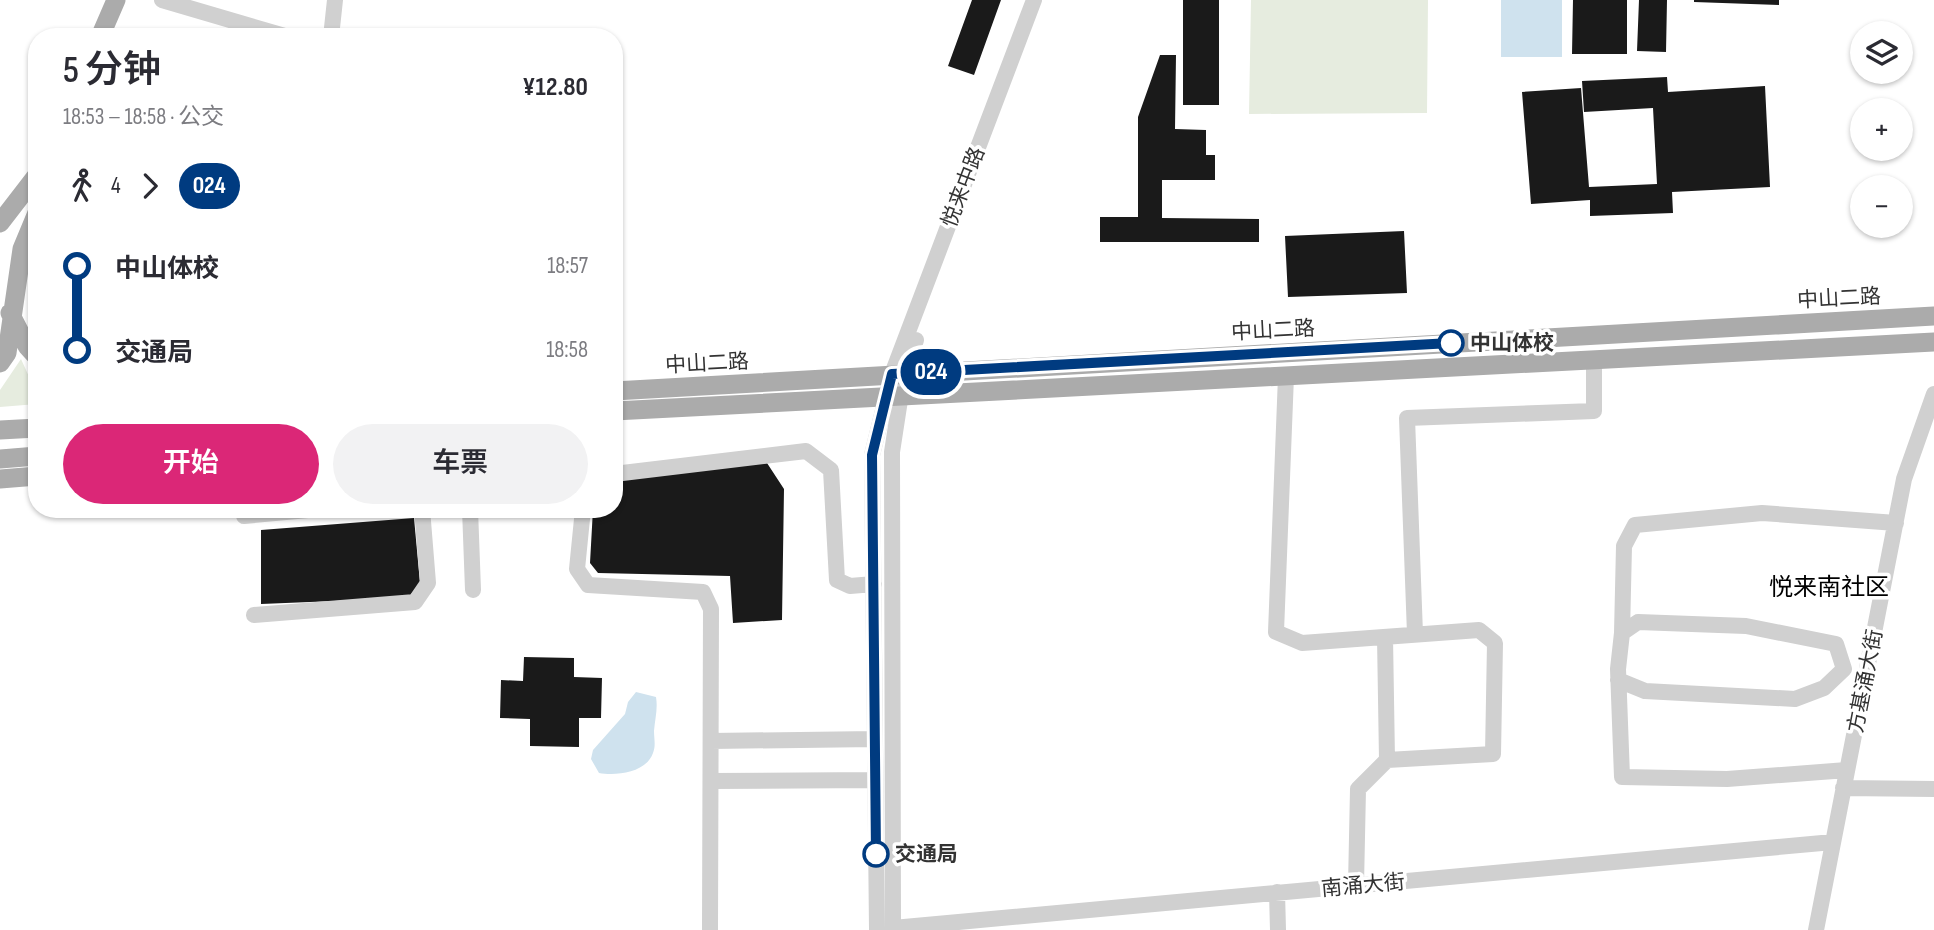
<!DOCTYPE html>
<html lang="zh">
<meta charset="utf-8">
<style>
:root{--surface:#fff;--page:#f2f2f3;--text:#2b2b33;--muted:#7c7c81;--accent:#db2777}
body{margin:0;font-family:"Sofia Sans Condensed","Noto Sans SC",sans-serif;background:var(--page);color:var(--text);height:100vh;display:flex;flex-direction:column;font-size:26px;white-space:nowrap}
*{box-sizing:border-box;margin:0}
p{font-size:23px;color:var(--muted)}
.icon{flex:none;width:38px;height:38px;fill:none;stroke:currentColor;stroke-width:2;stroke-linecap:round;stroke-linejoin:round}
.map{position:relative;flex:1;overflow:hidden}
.drawer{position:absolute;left:28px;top:28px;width:595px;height:490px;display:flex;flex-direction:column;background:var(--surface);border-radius:28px;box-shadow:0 2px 5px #0004}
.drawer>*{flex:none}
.badge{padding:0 14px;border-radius:23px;font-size:24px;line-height:46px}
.buttons{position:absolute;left:1850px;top:21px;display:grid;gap:14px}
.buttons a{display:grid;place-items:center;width:63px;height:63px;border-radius:50%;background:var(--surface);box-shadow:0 2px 5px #0004;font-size:35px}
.map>.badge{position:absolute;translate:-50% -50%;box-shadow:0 0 0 4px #fff}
.legs{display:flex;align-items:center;gap:10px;height:77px;padding:0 35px;font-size:23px}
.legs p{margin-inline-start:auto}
.overview{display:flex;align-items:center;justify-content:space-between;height:119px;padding:0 35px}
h1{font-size:38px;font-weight:600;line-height:52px}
.action{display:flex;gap:14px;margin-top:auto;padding:14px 35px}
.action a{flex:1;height:80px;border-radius:42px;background:var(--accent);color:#fff;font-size:28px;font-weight:600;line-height:80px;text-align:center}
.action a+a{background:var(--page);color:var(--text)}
ul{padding:0 35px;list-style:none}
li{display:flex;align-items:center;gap:24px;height:84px;font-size:26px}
li i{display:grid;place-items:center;width:10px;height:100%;margin:0 9px;background:currentColor}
li i::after{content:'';width:18px;height:18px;margin:-9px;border:5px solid;border-radius:50%;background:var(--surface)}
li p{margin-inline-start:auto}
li:first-child i{background:linear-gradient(#0000 50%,currentColor 0)}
li:last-child i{background:linear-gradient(currentColor 50%,#0000 0)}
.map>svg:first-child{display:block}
.green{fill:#e6ecdf}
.water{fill:#cfe2ee}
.building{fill:#1a1a1a}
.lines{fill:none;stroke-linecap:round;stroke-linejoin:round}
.minor{stroke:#d0d0d0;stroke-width:16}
.major{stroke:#ababab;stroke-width:19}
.line-1-casing{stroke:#fff;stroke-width:16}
.line-1{stroke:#003b80;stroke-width:10}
.stop-1-dot{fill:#fff;stroke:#003b80;stroke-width:3.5}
.labels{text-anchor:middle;stroke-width:7;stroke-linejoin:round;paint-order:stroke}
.street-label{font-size:21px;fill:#333;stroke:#fff}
.stop-label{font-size:21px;font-weight:bold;fill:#333;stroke:#fff;text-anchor:start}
.quarter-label{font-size:24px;fill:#000;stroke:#fff}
</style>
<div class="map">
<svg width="1934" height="930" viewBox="0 0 1934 930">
<rect width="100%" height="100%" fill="#fff"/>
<!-- green -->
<path class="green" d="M1251,0H1428L1427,113L1249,114Z
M21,359L31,381L37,385V404L0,407V390Z"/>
<!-- water -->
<path class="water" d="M1501,0H1562V57H1501Z
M636,692L656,697C658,709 655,719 654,731C654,738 656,746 653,753C646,773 616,776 599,773L591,759L593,750L625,714L628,702Z"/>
<!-- building -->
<path class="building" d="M972,0H1001L974,75L948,66Z
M1183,0H1219V105H1183Z
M1573,0H1627V54H1572Z
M1639,0H1667L1666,52L1637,51Z
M1694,0H1779V5L1694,2Z
M1160,55H1176L1175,129L1206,130V155H1215V180H1162V218L1259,219V242H1100V217H1138V117Z
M1667,77L1668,92L1765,86L1770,187L1672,192L1673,213L1590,216V200L1531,204L1522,92L1581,88L1589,187L1657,184L1653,108L1584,112L1582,81Z
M1404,231L1407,293L1288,297L1285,236Z
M767,463L784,489L782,620L733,623L730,576L598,573L590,563L593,509H614V480Z
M414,518L420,583L408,598L261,604V530Z
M524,657L574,658V677L602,678L601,718H579V747L530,746V719L500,718L501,680L523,681Z"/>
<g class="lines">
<!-- minor -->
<path class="minor" d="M162,0L288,37
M331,37L335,0
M1286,376L1276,632L1302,643L1479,630L1495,643L1493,754L1387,760
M614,474L806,451L831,470L837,580L850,586L874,584
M470,509L473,590
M583,509L577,569L588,585L703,592L711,609L710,930
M244,516L319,509
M254,615L415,602L428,583L422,509
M1415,634L1407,418L1594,411V359
M1618,680L1645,691L1795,699L1824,688L1844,669L1836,644L1746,626L1638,622L1622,633
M711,741L875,739
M1847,770L1727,779L1622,777L1618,669L1622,633L1624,546L1635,525L1762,513L1896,523
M711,781L875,780
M1843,788L1934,789
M1356,885L1358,789L1387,760L1385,637
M1277,892L1278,930
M893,928L1833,842
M877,930L872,455L892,374L1034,0
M893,930L892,452L904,374L916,340
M1816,930L1904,479L1934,394"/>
<!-- major -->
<path class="major" d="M100,37L116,0
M0,223L37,175
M10,313L27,346L37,357
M0,363L7,353L22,249L37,213
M614,391L1934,316
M614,411L1934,342
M0,430L37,428
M0,459L37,456
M0,479L37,476"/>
</g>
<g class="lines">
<defs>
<path id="line-1" d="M876,854L872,455L892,374L1451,343"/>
</defs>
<!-- line-1 casing -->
<use href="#line-1" class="line-1-casing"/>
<!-- line-1 -->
<use href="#line-1" class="line-1"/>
</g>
<!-- markers -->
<g class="stop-1-dot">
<circle cx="1451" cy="343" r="12"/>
<circle cx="876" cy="854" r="12"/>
</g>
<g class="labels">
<!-- street labels -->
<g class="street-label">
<text transform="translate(963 187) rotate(-69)" y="7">悦来中路</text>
<text transform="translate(1839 298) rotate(-3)" y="7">中山二路</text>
<text transform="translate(1273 330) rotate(-3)" y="7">中山二路</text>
<text transform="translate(707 363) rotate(-3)" y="7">中山二路</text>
<text transform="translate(1865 681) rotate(-79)" y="7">方基涌大街</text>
<text transform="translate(1363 885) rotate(-5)" y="7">南涌大街</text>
</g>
<!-- stop labels -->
<g class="stop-label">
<text x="1470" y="350">中山体校</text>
<text x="895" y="861">交通局</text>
</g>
<!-- quarter labels -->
<g class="quarter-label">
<text x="1829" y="595">悦来南社区</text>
</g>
</g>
</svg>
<div class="buttons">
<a><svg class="icon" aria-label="layers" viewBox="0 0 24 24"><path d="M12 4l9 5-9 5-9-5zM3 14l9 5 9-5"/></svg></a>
<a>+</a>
<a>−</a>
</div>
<b class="badge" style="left:931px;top:372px;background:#003b80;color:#fff">024</b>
<section class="drawer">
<div class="overview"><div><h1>5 分钟</h1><p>18:53 – 18:58 · 公交</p></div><b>¥12.80</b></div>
<div class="legs"><svg class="icon" aria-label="walk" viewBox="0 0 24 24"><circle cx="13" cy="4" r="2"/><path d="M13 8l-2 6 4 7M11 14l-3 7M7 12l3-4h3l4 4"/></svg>4<svg class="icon" aria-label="forward" viewBox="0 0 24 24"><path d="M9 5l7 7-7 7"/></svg><b class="badge" style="background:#003b80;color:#fff">024</b></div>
<ul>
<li><i style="color:#003b80"></i><b>中山体校</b><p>18:57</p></li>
<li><i style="color:#003b80"></i><b>交通局</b><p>18:58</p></li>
</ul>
<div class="action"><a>开始</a><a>车票</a></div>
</section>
</div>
